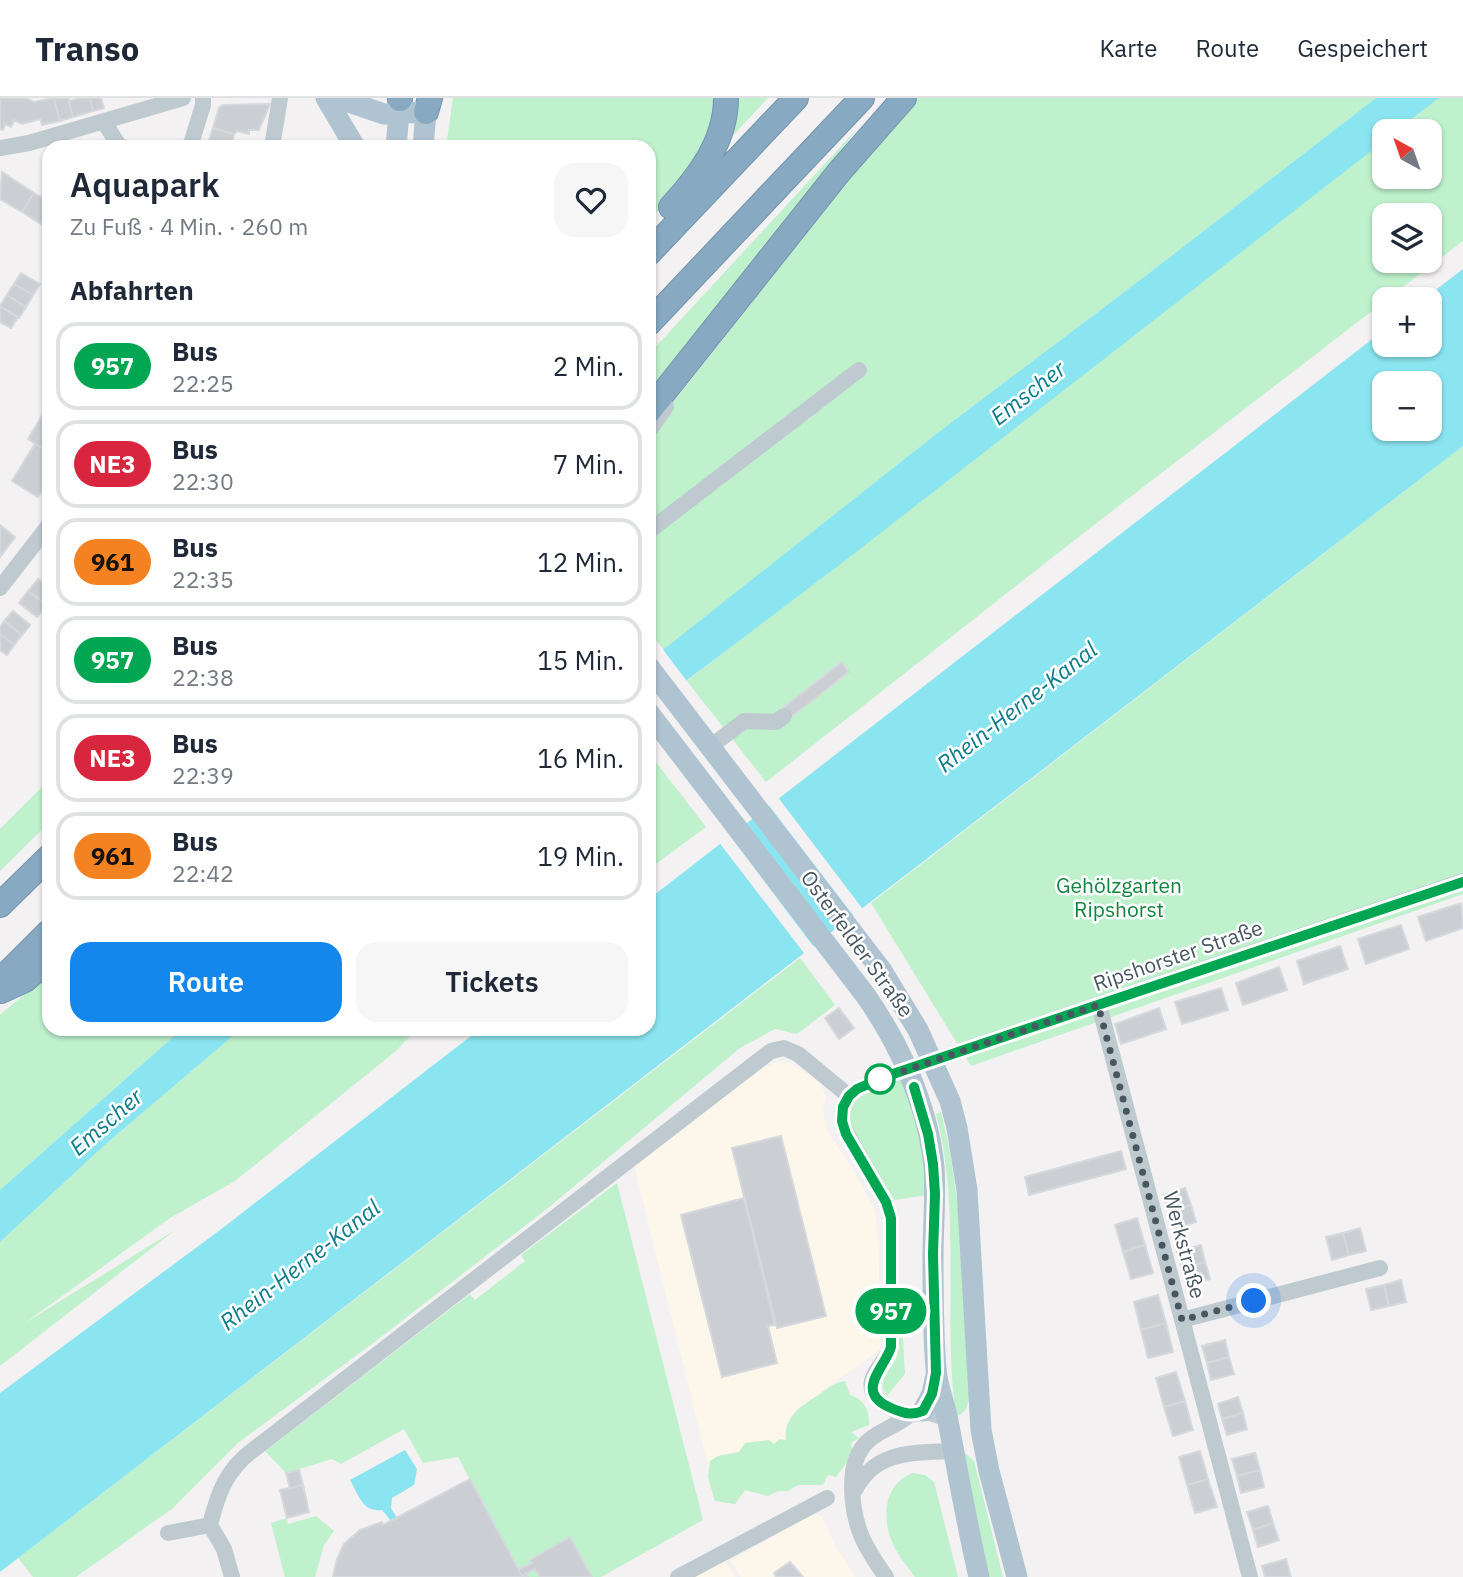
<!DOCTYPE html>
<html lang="de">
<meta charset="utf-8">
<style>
:root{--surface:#fff;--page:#f6f6f7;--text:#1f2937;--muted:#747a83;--line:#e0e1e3;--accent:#1387ec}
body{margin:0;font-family:"IBM Plex Sans",sans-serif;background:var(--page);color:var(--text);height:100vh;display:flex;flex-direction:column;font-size:26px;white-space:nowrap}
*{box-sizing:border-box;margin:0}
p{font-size:23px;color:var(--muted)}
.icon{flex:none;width:38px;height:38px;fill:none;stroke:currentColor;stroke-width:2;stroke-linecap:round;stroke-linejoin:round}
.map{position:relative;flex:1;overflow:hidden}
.side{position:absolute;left:42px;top:42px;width:614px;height:896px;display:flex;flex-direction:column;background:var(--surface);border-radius:21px;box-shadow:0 2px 5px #0004}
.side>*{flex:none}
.badge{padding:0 14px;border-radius:23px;font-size:24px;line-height:46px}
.needle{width:46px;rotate:320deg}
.buttons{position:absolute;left:1372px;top:21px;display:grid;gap:14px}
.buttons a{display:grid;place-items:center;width:70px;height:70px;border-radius:14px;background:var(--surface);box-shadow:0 2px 5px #0004;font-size:35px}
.you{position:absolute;width:35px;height:35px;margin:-18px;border:5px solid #fff;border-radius:50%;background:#1a73e8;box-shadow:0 0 0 10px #1a73e833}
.map>.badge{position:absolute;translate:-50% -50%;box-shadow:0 0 0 4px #fff}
h2{padding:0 28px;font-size:26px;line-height:63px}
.round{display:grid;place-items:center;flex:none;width:74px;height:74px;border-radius:21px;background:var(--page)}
.headline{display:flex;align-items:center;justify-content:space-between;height:119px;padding:0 28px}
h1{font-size:33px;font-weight:600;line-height:52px}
.action{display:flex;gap:14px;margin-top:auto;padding:14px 28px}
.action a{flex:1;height:80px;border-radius:21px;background:var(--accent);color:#fff;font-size:28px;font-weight:600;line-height:80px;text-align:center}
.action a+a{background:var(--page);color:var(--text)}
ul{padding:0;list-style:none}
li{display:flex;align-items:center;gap:21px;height:88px;margin:0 14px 10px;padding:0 14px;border:4px solid var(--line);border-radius:21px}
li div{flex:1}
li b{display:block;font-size:26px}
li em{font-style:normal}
li .badge{min-width:77px;font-weight:700;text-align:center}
header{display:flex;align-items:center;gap:42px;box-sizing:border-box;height:98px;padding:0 35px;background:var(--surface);border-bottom:2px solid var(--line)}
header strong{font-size:33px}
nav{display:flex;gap:38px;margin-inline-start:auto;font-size:24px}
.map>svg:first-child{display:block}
.commercial{fill:#fdf6eb}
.green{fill:#bff1cd;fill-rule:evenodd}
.water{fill:#8be5f0;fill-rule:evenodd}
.pier{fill:#f3f1f1}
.building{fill:#cbcfd3;stroke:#d5d8dc;stroke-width:2}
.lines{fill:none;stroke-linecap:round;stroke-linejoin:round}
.highway-casing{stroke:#7294ad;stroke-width:26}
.minor{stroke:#becad0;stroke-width:16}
.major{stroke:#b0c3d0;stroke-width:21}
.highway{stroke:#87a9c1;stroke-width:24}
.line-casing{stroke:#fff;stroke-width:16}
.line{stroke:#00a651;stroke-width:10}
.walk{stroke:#48575f;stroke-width:7;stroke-dasharray:0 12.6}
.stop-dot{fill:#fff;stroke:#00a651;stroke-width:3.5}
.labels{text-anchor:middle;stroke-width:5;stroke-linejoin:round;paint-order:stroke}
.park-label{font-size:21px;fill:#148541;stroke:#fff}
.street-label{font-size:21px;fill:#48575f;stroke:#fff}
.water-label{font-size:23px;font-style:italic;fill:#0a7c8a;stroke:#fff}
</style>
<header>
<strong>Transo</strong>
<nav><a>Karte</a><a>Route</a><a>Gespeichert</a></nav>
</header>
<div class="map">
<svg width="1463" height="1479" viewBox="0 0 1463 1479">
<rect width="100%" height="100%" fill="#f3f1f1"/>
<!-- commercial -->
<path class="commercial" d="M777,964L792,965L819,983L826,998L823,1012L828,1035L847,1062L875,1111L878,1135L881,1251L797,1311L785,1333L786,1342L718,1358L711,1363L709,1371L634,1067L763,970Z
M813,1416L822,1419L837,1451L856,1479H741L730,1463Z
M724,1462L736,1479H693Z"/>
<!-- green -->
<path class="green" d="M453,0H716L707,45L666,105L649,122V49H446Z
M733,0H768L727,44Z
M913,0H1376L1144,179L940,333L664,552L649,534V335Z
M1439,0H1463V143L1094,427L766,684L687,583L1384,42V79H1430V33H1396ZM1384,117H1430V163H1384Z
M856,32L754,170L649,303V256Z
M1463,348V796L971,968L871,805Z
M649,655L706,729L649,771Z
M49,682V725L0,773V731Z
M800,860L835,907L797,936L775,931L740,950L548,1110L368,1249L239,1344L173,1410L76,1479H33L18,1460Z
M49,875V931H182L0,1092V917Z
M241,931H417L396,953L235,1083L170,1120L25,1225L175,1132L0,1268V1144L107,1045Z
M906,973L933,1096L889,1103L855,1046L844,1009L849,998Z
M941,1014L950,1054L958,1109L972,1292L966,1311L960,1317L956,1318C942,1218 962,1114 936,1016Z
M617,1085L703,1422L601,1479H528L522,1478L458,1359L423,1365L404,1331L341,1366L332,1361L286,1375L265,1353L470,1196L475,1202L525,1163L521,1157Z
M897,1205H901L905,1276L887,1298C874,1281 892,1273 897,1258C901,1242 897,1221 897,1205Z
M845,1283L850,1297C865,1302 870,1313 869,1327L851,1334L859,1340L851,1345L853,1356L836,1379L828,1377L823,1387H798L788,1393H778L768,1398L745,1392L735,1406L715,1403L708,1379L710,1363L718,1358L739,1354L745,1345L769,1342L774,1346L780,1341L786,1342C783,1317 804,1307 820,1296C830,1289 833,1285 845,1283Z
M964,1354L974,1363L1003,1479H987Z
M913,1375L925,1377L934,1384L958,1479H915C908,1469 898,1458 893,1446C881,1421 884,1385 913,1375Z
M316,1418L334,1433L324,1447L315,1479H285L271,1425L287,1420L288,1426Z"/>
<!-- water -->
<path class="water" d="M1376,0H1439L1396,33H1384V43L855,455L649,611V563L940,333L1144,179Z
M1463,171V348L0,1474V1295L220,1132L480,931H649V801L1384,232V247H1430V201H1424ZM1384,285H1430V331H1384Z
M182,931H241L107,1045L0,1144V1092Z
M405,1352L417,1371L414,1387L392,1400L391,1410L397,1420L391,1423L382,1412C363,1415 358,1396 350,1382Z"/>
<!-- pier -->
<path class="pier" d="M661,549L689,586L649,615V559Z
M777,698L865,814L856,821L767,705Z
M728,735L816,852L807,859L718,743Z"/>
<!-- building -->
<path class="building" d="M0,0H26L34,4L54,0L60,23L42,27L40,21L22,26L14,22L11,29L5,26L3,32L0,31Z
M54,0H68L73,19L60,23Z
M81,0H90L93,13L73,19L69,3Z
M90,0H101L104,10L93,13Z
M270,6L259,32H249V36L237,33L234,36L213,30L219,10L223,7Z
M213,30L234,36L231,49H220L208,45Z
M2,74L34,95L22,114L0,101Z
M34,95L49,104V131L22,114Z
M21,175L40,186L33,197L14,186Z
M14,186L33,197L26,209L7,197Z
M7,197L26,209L19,220L0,208Z
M0,208L18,219L11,230L0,224Z
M49,306V355L28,341Z
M35,346L49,355V381L38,399L12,383Z
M0,427L15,439L0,459Z
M38,481L49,489V504L47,507L28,493Z
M28,493L47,507L37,519L19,505Z
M13,513L30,527L22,537L4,523Z
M4,523L22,537L14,547L0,536V529Z
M0,536L14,547L7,557L0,552Z
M842,564L849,574L791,619L784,609Z
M1461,805L1463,830L1426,843L1418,819Z
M1401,827L1409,851L1366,866L1358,841Z
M1340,848L1348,871L1304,886L1297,863Z
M1279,869L1287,892L1243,907L1236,885Z
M1221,890L1228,912L1182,926L1175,904Z
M839,910L854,930L839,941L825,920Z
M1159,910L1166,931L1121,946L1115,926Z
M781,1038L826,1218L777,1230L732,1050Z
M1121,1053L1126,1071L1029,1097L1025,1079Z
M1185,1090L1191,1107L1169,1114L1163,1097Z
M744,1100L775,1227L768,1228L777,1265L722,1279L681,1117Z
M1191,1107L1196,1124L1175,1131L1169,1114Z
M1137,1120L1145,1147L1123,1154L1115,1127Z
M1360,1130L1366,1153L1349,1157L1343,1135Z
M1343,1135L1349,1157L1332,1162L1326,1139Z
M1145,1147L1153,1175L1131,1181L1123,1154Z
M1201,1147L1205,1164L1182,1171L1177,1154Z
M1205,1164L1210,1181L1186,1187L1182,1171Z
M1401,1182L1406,1204L1389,1208L1384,1187Z
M1384,1187L1389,1208L1371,1212L1366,1191Z
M1158,1197L1166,1225L1141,1232L1134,1204Z
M1166,1225L1173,1254L1148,1260L1141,1232Z
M1225,1242L1229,1259L1207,1265L1202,1248Z
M1229,1259L1234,1276L1211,1282L1207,1265Z
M1176,1274L1185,1303L1164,1309L1156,1280Z
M1238,1299L1243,1315L1222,1321L1218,1306Z
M1185,1303L1193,1332L1173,1338L1164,1309Z
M1243,1315L1247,1331L1227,1337L1222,1321Z
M1200,1353L1208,1381L1187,1387L1179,1359Z
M1255,1355L1260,1372L1237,1378L1232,1361Z
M299,1372L303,1387L290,1390L286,1375Z
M1260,1372L1264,1389L1241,1395L1237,1378Z
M470,1381L522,1478L526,1475L528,1479H333L337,1461L344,1446L360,1432L382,1424L383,1427Z
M1208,1381L1217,1409L1195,1415L1187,1387Z
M303,1387L309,1414L287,1420L280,1392Z
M1268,1408L1273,1425L1253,1432L1247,1414Z
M1273,1425L1279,1442L1258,1449L1253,1432Z
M570,1439L592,1479H540L535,1471L522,1478L518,1471L532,1465L530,1462Z
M1286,1461L1291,1479H1265L1262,1468Z
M790,1464L803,1479H776L774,1475Z"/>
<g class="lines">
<defs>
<path id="highway" d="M400,1V0
M426,14L430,0
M671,109C699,79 726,43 726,0
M649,155L796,0
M649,225L862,0
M649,313L839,74L904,0
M0,807L49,759
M0,883L49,834
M1,893L25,882L49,861"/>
</defs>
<!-- highway casing -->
<use href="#highway" class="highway-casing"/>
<!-- minor -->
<path class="minor" d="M104,24L118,46L123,49
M190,49L203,7V0
M272,49L280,0
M0,50L29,45L183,0
M649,333L666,309
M649,433L859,272
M0,490L49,427
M710,649L744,623L776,624L784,618
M1099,907L1250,1479
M1182,1222L1380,1170
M948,1321C941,1319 934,1316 927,1314C921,1313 917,1317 911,1316C895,1315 868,1302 872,1283C875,1270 887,1262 891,1249V1120L886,1104L847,1036L842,1023L843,1009L849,998L857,991L887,978L1463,783
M855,1392C876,1352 912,1355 953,1353
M168,1435L210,1427
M232,1479L224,1451L210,1427C218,1395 226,1372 253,1352L771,953L784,950L798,956L849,998
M678,1479L827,1400
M886,1479C877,1466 867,1452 861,1437C851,1411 845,1364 868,1343C880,1332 897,1328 909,1317"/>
<!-- major -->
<path class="major" d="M326,0L355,49
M337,0L384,16L426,14
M396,49L400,3
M423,49L426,14
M649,569L882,873L918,932L950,1003L957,1030L967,1092L981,1332L989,1373L1017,1479
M649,615L866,898C900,947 928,1008 934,1069C936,1100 933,1129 933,1159C933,1196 933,1234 936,1271C937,1288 945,1305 948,1323C958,1375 967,1427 979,1479
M923,1313L932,1296L936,1277"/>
<!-- highway -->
<use href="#highway" class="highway"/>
</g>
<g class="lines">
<defs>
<path id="line" d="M914,989L928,1036L933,1066L935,1096L933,1156L936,1275L932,1296L923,1313C911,1318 903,1315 891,1310C853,1294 885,1270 891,1249V1120L886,1104L846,1036L842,1023L843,1009L849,998L857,991L887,978L1463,784"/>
</defs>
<!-- line casing -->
<use href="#line" class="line-casing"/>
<!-- line -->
<use href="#line" class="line"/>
<!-- walk -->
<path class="walk" d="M880,981L1098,907L1182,1222L1254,1203"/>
</g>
<!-- markers -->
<circle class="stop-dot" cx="880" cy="981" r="14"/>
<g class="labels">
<!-- park labels -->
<g class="park-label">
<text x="1119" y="795">Gehölzgarten<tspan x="1119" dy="24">Ripshorst</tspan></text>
</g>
<!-- street labels -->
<g class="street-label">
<text transform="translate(857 846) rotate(54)" y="7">Osterfelder Straße</text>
<text transform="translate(1178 858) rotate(-19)" y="7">Ripshorster Straße</text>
<text transform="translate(1184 1147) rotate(75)" y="7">Werkstraße</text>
</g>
<!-- water labels -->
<g class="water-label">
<text transform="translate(1028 295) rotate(-38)" y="8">Emscher</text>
<text transform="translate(1017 609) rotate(-38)" y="8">Rhein-Herne-Kanal</text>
<text transform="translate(106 1024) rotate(-41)" y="8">Emscher</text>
<text transform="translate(300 1167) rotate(-38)" y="8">Rhein-Herne-Kanal</text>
</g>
</g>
</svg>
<div class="buttons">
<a><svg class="needle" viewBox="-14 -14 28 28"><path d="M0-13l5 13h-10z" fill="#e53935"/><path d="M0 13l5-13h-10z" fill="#747a83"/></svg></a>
<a><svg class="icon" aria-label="layers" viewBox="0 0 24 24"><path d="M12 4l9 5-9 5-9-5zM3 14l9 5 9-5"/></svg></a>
<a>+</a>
<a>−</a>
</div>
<div class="you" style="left:1254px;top:1203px"></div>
<b class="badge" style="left:891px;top:1213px;background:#00a651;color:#fff">957</b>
<section class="side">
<div class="headline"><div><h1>Aquapark</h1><p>Zu Fuß · 4 Min. · 260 m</p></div><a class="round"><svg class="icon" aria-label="heart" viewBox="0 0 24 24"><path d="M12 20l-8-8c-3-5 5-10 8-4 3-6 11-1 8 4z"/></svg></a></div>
<h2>Abfahrten</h2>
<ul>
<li><span class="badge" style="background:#00a651;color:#fff">957</span><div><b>Bus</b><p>22:25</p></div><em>2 Min.</em></li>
<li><span class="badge" style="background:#d7263d;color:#fff">NE3</span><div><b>Bus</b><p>22:30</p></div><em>7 Min.</em></li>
<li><span class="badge" style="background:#f58220;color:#111">961</span><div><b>Bus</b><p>22:35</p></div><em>12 Min.</em></li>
<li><span class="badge" style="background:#00a651;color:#fff">957</span><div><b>Bus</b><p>22:38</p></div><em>15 Min.</em></li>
<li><span class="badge" style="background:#d7263d;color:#fff">NE3</span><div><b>Bus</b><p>22:39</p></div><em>16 Min.</em></li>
<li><span class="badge" style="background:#f58220;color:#111">961</span><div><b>Bus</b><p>22:42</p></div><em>19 Min.</em></li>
</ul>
<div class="action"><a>Route</a><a>Tickets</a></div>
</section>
</div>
